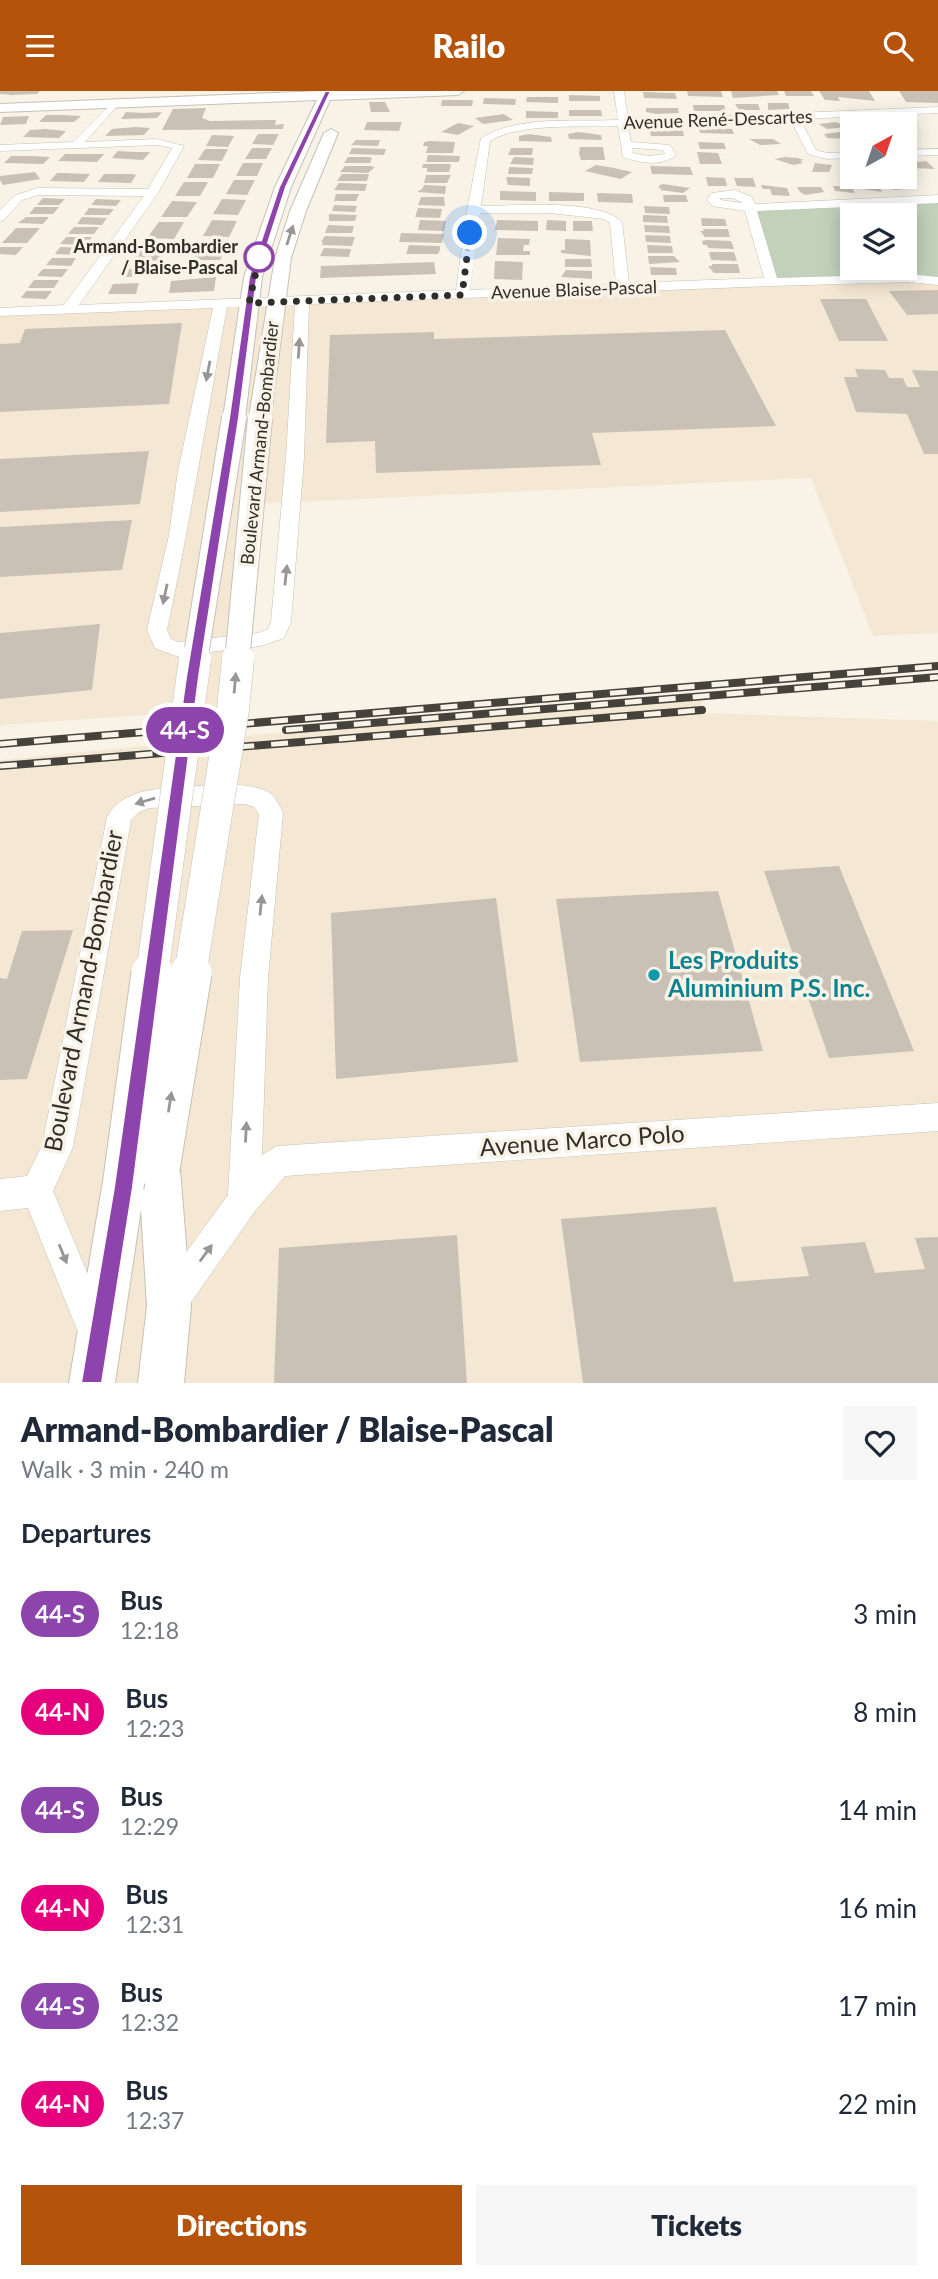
<!DOCTYPE html>
<meta charset="utf-8">
<style>
:root{--surface:#fff;--page:#f6f6f7;--text:#1f2937;--muted:#747a83;--accent:#b45309}
body{margin:0;font-family:Lato,sans-serif;background:var(--page);color:var(--text);height:100vh;display:flex;flex-direction:column;font-size:26px;white-space:nowrap}
*{box-sizing:border-box;margin:0}
p{font-size:23px;color:var(--muted)}
.icon{flex:none;width:38px;height:38px;fill:none;stroke:currentColor;stroke-width:2;stroke-linecap:round;stroke-linejoin:round}
.map{position:relative;height:1292px;overflow:hidden}
.side{display:flex;flex-direction:column;background:var(--surface);flex:1}
.side>*{flex:none}
.badge{padding:0 14px;border-radius:23px;font-size:24px;line-height:46px}
.needle{width:46px;rotate:40deg}
.buttons{position:absolute;left:840px;top:21px;display:grid;gap:14px}
.buttons a{display:grid;place-items:center;width:77px;height:77px;border-radius:0px;background:var(--surface);box-shadow:0 4px 18px #0003;font-size:35px}
.you{position:absolute;width:35px;height:35px;margin:-18px;border:5px solid #fff;border-radius:50%;background:#1a73e8;box-shadow:0 0 0 10px #1a73e833}
.map>.badge{position:absolute;translate:-50% -50%;box-shadow:0 0 0 4px #fff}
h2{padding:0 21px;font-size:26px;line-height:63px}
.round{display:grid;place-items:center;flex:none;width:74px;height:74px;border-radius:0px;background:var(--page)}
.headline{display:flex;align-items:center;justify-content:space-between;height:119px;padding:0 21px}
h1{font-size:33px;font-weight:800;line-height:52px}
.action{display:flex;gap:14px;margin-top:auto;padding:14px 21px}
.action a{flex:1;height:80px;border-radius:0px;background:var(--accent);color:#fff;font-size:28px;font-weight:800;line-height:80px;text-align:center}
.action a+a{background:var(--page);color:var(--text)}
ul{padding:0;list-style:none}
li{display:flex;align-items:center;gap:21px;height:98px;padding:0 21px}
li div{flex:1}
li b{display:block;font-size:26px}
li em{font-style:normal}
li .badge{min-width:77px;font-weight:700;text-align:center}
header{display:flex;justify-content:space-between;align-items:center;height:91px;padding:0 21px;background:var(--accent);color:#fff;font-size:32px;font-weight:800}
.map>svg:first-child{display:block}
.industrial{fill:#f4e8d4}
.green{fill:#c1d1ba;fill-rule:evenodd}
.building{fill:#c9c1b6}
.lines{fill:none;stroke-linecap:round;stroke-linejoin:round}
.minor-casing{stroke:#c6c1b5;stroke-width:1}
.tertiary-casing{stroke:#c6c1b5;stroke-width:2}
.minor{fill:#fff;fill-rule:evenodd}
.tertiary{fill:#fff;fill-rule:evenodd}
.rail-casing{stroke:#45423c;stroke-width:8}
.rail{stroke:#f9f3e7;stroke-width:5;stroke-dasharray:17;stroke-linecap:butt}
.tertiary-bridge-far2-casing{stroke:#c6c1b5;stroke-width:26;stroke-linecap:butt}
.tertiary-bridge-far1-casing{stroke:#c6c1b5;stroke-width:33;stroke-linecap:butt}
.tertiary-bridge-casing{stroke:#c6c1b5;stroke-width:43;stroke-linecap:butt}
.tertiary-bridge-far2{stroke:#fff;stroke-width:24}
.tertiary-bridge-far1{stroke:#fff;stroke-width:32}
.tertiary-bridge{stroke:#fff;stroke-width:41}
.oneway{fill:#989694}
.line{fill:#8e44ad;stroke:#fff;stroke-width:2}
.walk{stroke:#302e29;stroke-width:7;stroke-dasharray:0 12.6}
.stop-dot{fill:#fff;stroke:#8e44ad;stroke-width:3.5}
.culture-dot{fill:#0f9aa8;stroke:#f9f3e7;stroke-width:2.5}
.labels{text-anchor:middle;stroke-width:7;stroke-linejoin:round;paint-order:stroke}
.far-street-label{font-size:18px;fill:#302e29;stroke:#f9f3e7}
.far-stop-label{font-size:18px;font-weight:bold;fill:#302e29;stroke:#f9f3e7;text-anchor:end}
.near-culture-label{font-size:24px;font-weight:bold;fill:#0d838f;stroke:#f9f3e7;text-anchor:start}
.near-street-label{font-size:24px;fill:#302e29;stroke:#f9f3e7}
</style>
<header><svg class="icon" aria-label="menu" viewBox="0 0 24 24"><path d="M4 6h16M4 12h16M4 18h16"/></svg>Railo<svg class="icon" aria-label="search" viewBox="0 0 24 24"><circle cx="10" cy="10" r="6"/><path d="M15 15l6 6"/></svg></header>
<div class="map">
<svg width="938" height="1292" viewBox="0 0 938 1292">
<rect width="100%" height="100%" fill="#f9f3e7"/>
<!-- industrial -->
<path class="industrial" d="M938,190V542L873,545L811,387L252,413L233,618L0,634V221L772,191Z
M699,601L705,622L938,630V1292H0V669Z"/>
<!-- green -->
<path class="green" d="M938,108V190L772,191L750,117ZM852,124H905V177H852Z"/>
<!-- building -->
<path class="building" d="M0,0H40L37,3L11,4L0,3Z
M687,0H721L723,6L688,5Z
M731,0H777L779,4L733,7Z
M784,0H811L814,5H786Z
M819,0H869L875,10L838,6L840,10L825,9Z
M899,0H938V12L906,11Z
M643,1L675,2L677,8L644,7Z
M569,4L600,5V10H569Z
M527,6H558V12L526,11Z
M484,7L516,8L515,14L483,13Z
M442,9H473L472,15H441Z
M369,11H385L390,21H371Z
M768,12H788L790,18L768,19Z
M735,13H758L760,19H739Z
M693,14H724L726,20H694Z
M206,17L202,27L210,30L276,29L275,34L284,33L283,38L162,39L173,18Z
M646,17H678L679,22L656,23L646,21Z
M569,19H601L602,25H569Z
M526,20L558,21V27H526Z
M126,21L144,22L162,21L157,27L121,28Z
M504,23L513,29L483,33L475,27Z
M46,24H63L81,25L74,31H39Z
M29,25L26,33L0,34L3,26Z
M367,31H402L399,40L364,39Z
M836,31L847,36L827,38L819,33Z
M458,32L474,35L458,44L441,41Z
M135,36L150,37L144,44L105,45L112,38Z
M708,36L732,38L734,43L700,42L699,38Z
M46,38L66,40L59,47L23,46L30,39Z
M666,38L683,40L684,45H651L650,40Z
M578,41L601,44L602,49L569,48L568,43Z
M840,41L847,48L827,47L824,43Z
M258,43H279L273,54L252,53Z
M529,43L551,46L552,51L519,50V45Z
M212,44L234,45L228,56L206,55Z
M749,48H773L781,53L760,54Z
M356,49H380L378,55L351,54Z
M424,51L430,50L455,51L453,62H426L428,55H423Z
M698,51L724,52L726,58H700Z
M580,56H603L605,69H581L579,63Z
M252,57H272L266,68H245Z
M352,57L386,58L384,64L349,63Z
M511,57H533L532,64H508Z
M205,58H228L222,70L198,69Z
M118,60L133,61H150L143,69L112,67Z
M697,61L718,62L722,73H700Z
M65,63H104L97,71L58,70Z
M428,64L460,65L459,71H426Z
M11,65H31L50,66L43,73L4,72Z
M348,66H369L372,67L370,72H344Z
M514,66L534,67L533,74L510,73Z
M785,66L798,67L804,69L800,70L803,72L793,74L775,68Z
M926,70L935,78L912,77L909,72Z
M243,72H263L257,85H236Z
M815,72L832,74L829,81H812Z
M195,73H220L213,87H187Z
M423,73H451L449,81H427V77H422Z
M596,74L614,77L632,81L621,88L585,80Z
M345,75H370L375,76L368,82L340,81Z
M650,75L690,76L693,84L652,83Z
M509,76L533,77L532,83H508Z
M35,81L40,88L3,94L0,89V85Z
M57,82H62L90,83L84,91L50,90Z
M104,83H132L136,84L131,92L98,91Z
M342,83H369L367,90H337Z
M426,84H451L447,92H424Z
M506,86L530,87V95L508,94Z
M706,86L725,87L727,95H708Z
M734,87H753L756,96L737,95Z
M234,89H255L247,104L226,103Z
M184,91H208L200,105H175Z
M339,92L367,93L365,100L334,99Z
M886,92H910L913,97L895,99L889,97Z
M424,94L446,95L445,103L417,101L422,98Z
M660,94L663,93L690,97L683,102L660,99L662,97H658Z
M761,94L787,97L790,105L772,104L770,98H763Z
M860,94H878L882,101L862,98Z
M833,95H851L855,102L835,100Z
M797,96H821L824,101L805,104L800,101Z
M500,100L536,101V110L500,109Z
M549,101L584,102V110H549Z
M597,102L632,103L633,112L598,111Z
M336,103H359L356,110H334Z
M663,104H686L688,111H664Z
M421,106H444L445,115L418,114Z
M43,107L65,108L59,114H37Z
M96,108L121,109L116,115L91,114Z
M222,108L246,109L238,124L213,123Z
M172,110L197,111L187,126H161Z
M334,114L357,115L355,121L332,120Z
M644,115L669,116L670,123L645,122Z
M35,116H59L53,123H29Z
M89,117L114,118L109,124H84Z
M418,117L442,118L440,127L415,126Z
M329,123L357,124L355,130H329Z
M643,124L667,125L668,132L643,131Z
M26,126H49L43,133L18,132Z
M82,126L107,127L102,134L77,133Z
M701,127L725,128L727,135H702Z
M212,129L237,130L229,146L203,145Z
M420,129L446,130L444,140L418,139Z
M497,129L538,130V140L495,139Z
M547,129L566,130V140L546,139Z
M573,130H592L593,140H573Z
M159,131H184L174,148L147,147Z
M328,134L350,135H354L352,142H325Z
M644,134L669,135L670,142L645,141Z
M74,136H99L94,143H68Z
M16,137H40L27,152H2Z
M703,138H728L730,146H705L700,140H704Z
M401,142L444,143L442,152L399,151Z
M645,144L670,145L671,152L646,151Z
M325,145L355,146L352,155L322,154L323,151H321Z
M66,146H92L86,154L60,153Z
M498,147L530,148L529,154H524L523,160H530V164H496Z
M565,148L590,149L591,165L561,162V159H565Z
M706,149L731,150L734,158L708,157L707,154H703L702,150Z
M203,151L230,152L220,169H193Z
M144,153H170L159,172L131,171Z
M409,154L440,155V159L438,163H406Z
M647,154L672,155L673,162H648Z
M0,156H23L16,164L0,163Z
M60,156L84,157L78,164L55,163Z
M324,157L351,158L349,166L320,165Z
M709,161H734L737,170L711,169Z
M648,165H674L680,171L649,173Z
M52,167H76L71,175L46,174Z
M565,168H591L592,176H565Z
M495,170L523,171L522,189L494,188Z
M434,171L436,183L320,187L321,175Z
M712,173H738L740,182H714L708,175H712Z
M650,176L676,177L677,184H651Z
M154,177H159L157,185L122,186L126,178Z
M43,178H68L62,186L37,185Z
M566,179L592,180V188L561,186Z
M216,186L214,200L169,202L171,190Z
M34,189H59L54,197H28Z
M139,192L136,203H108L113,193Z
M938,199V223L907,224L889,200Z
M26,200H52L46,208L21,207Z
M820,208H866L888,250H839Z
M182,232L169,313L0,321V253L20,252L25,238Z
M725,239L776,335L592,342L601,374L376,382L375,350L326,352L330,244L434,241V248Z
M855,278L885,279L889,287H903L907,296H920L912,279L938,280V363H924L907,323L856,321L844,286H858Z
M149,360L140,413L0,421V368Z
M132,429L122,479L0,486V436Z
M100,533L92,599L0,608V542Z
M839,775L914,960L829,967L764,780Z
M718,800L763,960L580,971L556,808Z
M496,807L518,971L336,988L331,822Z
M73,839L27,988L0,989V887L7,888L22,840Z
M716,1116L734,1191L809,1185L801,1156L865,1151L875,1182L925,1178L915,1147L938,1146V1292H583L561,1128Z
M457,1144L467,1292H274L279,1157Z"/>
<g class="lines">
<defs>
<path id="minor" d="M614,0H624L628,29L938,16V22L800,28L816,59L827,62L852,61V67L827,68L808,63L790,28L628,35L631,51L670,54L676,64C662,76 640,72 623,66L618,35C581,37 522,31 490,50L481,115C514,115 599,107 622,131L629,192L764,187L745,120L712,115L707,108L712,102L735,99L752,106L755,113L938,104V112L757,120L777,187L909,183L938,186V194L909,191L772,195L309,213L304,366L291,531L284,547L261,555L176,565L155,557L147,539L169,444L178,380L213,217L0,225V217L64,214L144,105L38,104L22,109L4,129L0,130V119L14,105L37,97L148,98L172,57L157,54L0,60V54L73,51L114,10L119,13L117,15L85,51L157,48L184,55L158,102L79,214L456,199L467,119L481,47C519,24 575,31 618,29ZM632,57L663,59L665,63L649,65L632,62ZM720,107H733L743,112L720,109ZM480,122H550L604,128L610,132L616,193L470,199ZM295,214L286,366L271,531L268,538L258,542L178,551L171,548L167,539C190,432 207,324 227,216Z
M938,58V64L905,65V59Z
M199,695C221,695 252,690 271,703C276,707 280,716 283,722L268,887L262,1064L277,1055L938,1012V1040L285,1085L255,1120L182,1224L170,1229L158,1224L153,1212L158,1200L228,1104L240,887L259,723L254,716L245,713L149,717L139,721L131,729L73,1056L53,1100L111,1239L106,1251L94,1256L82,1251L28,1117L0,1120V1088L27,1085L42,1055L107,726C125,694 167,698 199,695Z"/>
<path id="tertiary" d="M322,0H464L458,4L330,9L291,96L262,186L245,327L242,332H226L223,327L244,186L275,96L317,9L0,21V13Z
M331,38L338,42L306,120L291,167L271,326L268,331H252L249,326L275,167L290,120L324,42Z
M159,1058L174,1064L180,1078L191,1215L184,1292H138L147,1215L141,1118L115,1292H69L102,1096L108,1082L123,1076L139,1084L144,1064Z"/>
</defs>
<!-- minor casing -->
<use href="#minor" class="minor-casing"/>
<!-- tertiary casing -->
<use href="#tertiary" class="tertiary-casing"/>
<!-- minor -->
<use href="#minor" class="minor"/>
<!-- tertiary -->
<use href="#tertiary" class="tertiary"/>
<defs>
<path id="rail" d="M286,639L938,586
M0,653L938,575
M0,675L702,619"/>
</defs>
<!-- rail casing -->
<use href="#rail" class="rail-casing"/>
<!-- rail -->
<use href="#rail" class="rail"/>
<defs>
<path id="tertiary-bridge-far2" d="M195,570L234,327
M237,570L260,327"/>
<path id="tertiary-bridge-far1" d="M152,884L195,568
M190,884L233,618L238,568"/>
<path id="tertiary-bridge" d="M159,1078L191,882
M123,1096L152,882"/>
</defs>
<!-- tertiary-bridge-far2 casing -->
<use href="#tertiary-bridge-far2" class="tertiary-bridge-far2-casing"/>
<!-- tertiary-bridge-far1 casing -->
<use href="#tertiary-bridge-far1" class="tertiary-bridge-far1-casing"/>
<!-- tertiary-bridge casing -->
<use href="#tertiary-bridge" class="tertiary-bridge-casing"/>
<!-- tertiary-bridge-far2 -->
<use href="#tertiary-bridge-far2" class="tertiary-bridge-far2"/>
<!-- tertiary-bridge-far1 -->
<use href="#tertiary-bridge-far1" class="tertiary-bridge-far1"/>
<!-- tertiary-bridge -->
<use href="#tertiary-bridge" class="tertiary-bridge"/>
</g>
<!-- one-way arrows -->
<defs><path id="oneway-solid" d="M-6-.8H1V-3.2L6.5 0L1 3.2V.8H-6Z" transform="scale(1.75)"/></defs>
<g class="oneway">
<use href="#oneway-solid" transform="translate(290 144) rotate(-72)"/>
<use href="#oneway-solid" transform="translate(299 257) rotate(-86)"/>
<use href="#oneway-solid" transform="translate(208 280) rotate(101)"/>
<use href="#oneway-solid" transform="translate(286 484) rotate(-84)"/>
<use href="#oneway-solid" transform="translate(165 503) rotate(102)"/>
<use href="#oneway-solid" transform="translate(235 592) rotate(-85)"/>
<use href="#oneway-solid" transform="translate(145 710) rotate(164)"/>
<use href="#oneway-solid" transform="translate(261 814) rotate(-84)"/>
<use href="#oneway-solid" transform="translate(170 1011) rotate(-81)"/>
<use href="#oneway-solid" transform="translate(246 1041) rotate(-87)"/>
<use href="#oneway-solid" transform="translate(206 1162) rotate(-54)"/>
<use href="#oneway-solid" transform="translate(63 1163) rotate(68)"/>
</g>
<!-- line -->
<path class="line" d="M325,0H331L286,96L257,186L239,327L199,586L133,1096L102,1292H81L114,1096L186,586L229,327L249,186L279,96Z"/>
<g class="lines">
<!-- walk -->
<path class="walk" d="M259,166L260,163L249,212L462,204L470,142"/>
</g>
<!-- markers -->
<circle class="stop-dot" cx="259" cy="166" r="14"/>
<circle class="culture-dot" cx="654" cy="884" r="7"/>
<g class="labels">
<!-- far-street labels -->
<g class="far-street-label">
<text transform="translate(718 29) rotate(-2)" y="6">Avenue René-Descartes</text>
<text transform="translate(574 199) rotate(-2)" y="6">Avenue Blaise-Pascal</text>
<text transform="translate(260 352) rotate(-84)" y="6">Boulevard Armand-Bombardier</text>
</g>
<!-- far-stop labels -->
<g class="far-stop-label">
<text x="238" y="162">Armand-Bombardier<tspan x="238" dy="21">/ Blaise-Pascal</tspan></text>
</g>
<!-- near-culture labels -->
<g class="near-culture-label">
<text x="668" y="878">Les Produits<tspan x="668" dy="28">Aluminium P.S. Inc.</tspan></text>
</g>
<!-- near-street labels -->
<g class="near-street-label">
<text transform="translate(84 900) rotate(-79)" y="8">Boulevard Armand-Bombardier</text>
<text transform="translate(582 1050) rotate(-4)" y="8">Avenue Marco Polo</text>
</g>
</g>
</svg>
<div class="buttons">
<a><svg class="needle" viewBox="-14 -14 28 28"><path d="M0-13l5 13h-10z" fill="#e53935"/><path d="M0 13l5-13h-10z" fill="#747a83"/></svg></a>
<a><svg class="icon" aria-label="layers" viewBox="0 0 24 24"><path d="M12 4l9 5-9 5-9-5zM3 14l9 5 9-5"/></svg></a>
</div>
<div class="you" style="left:470px;top:142px"></div>
<b class="badge" style="left:185px;top:639px;background:#8e44ad;color:#fff">44-S</b>
</div>
<section class="side">
<div class="headline"><div><h1>Armand-Bombardier / Blaise-Pascal</h1><p>Walk · 3 min · 240 m</p></div><a class="round"><svg class="icon" aria-label="heart" viewBox="0 0 24 24"><path d="M12 20l-8-8c-3-5 5-10 8-4 3-6 11-1 8 4z"/></svg></a></div>
<h2>Departures</h2>
<ul>
<li><span class="badge" style="background:#8e44ad;color:#fff">44-S</span><div><b>Bus</b><p>12:18</p></div><em>3 min</em></li>
<li><span class="badge" style="background:#e6007e;color:#fff">44-N</span><div><b>Bus</b><p>12:23</p></div><em>8 min</em></li>
<li><span class="badge" style="background:#8e44ad;color:#fff">44-S</span><div><b>Bus</b><p>12:29</p></div><em>14 min</em></li>
<li><span class="badge" style="background:#e6007e;color:#fff">44-N</span><div><b>Bus</b><p>12:31</p></div><em>16 min</em></li>
<li><span class="badge" style="background:#8e44ad;color:#fff">44-S</span><div><b>Bus</b><p>12:32</p></div><em>17 min</em></li>
<li><span class="badge" style="background:#e6007e;color:#fff">44-N</span><div><b>Bus</b><p>12:37</p></div><em>22 min</em></li>
</ul>
<div class="action"><a>Directions</a><a>Tickets</a></div>
</section>
